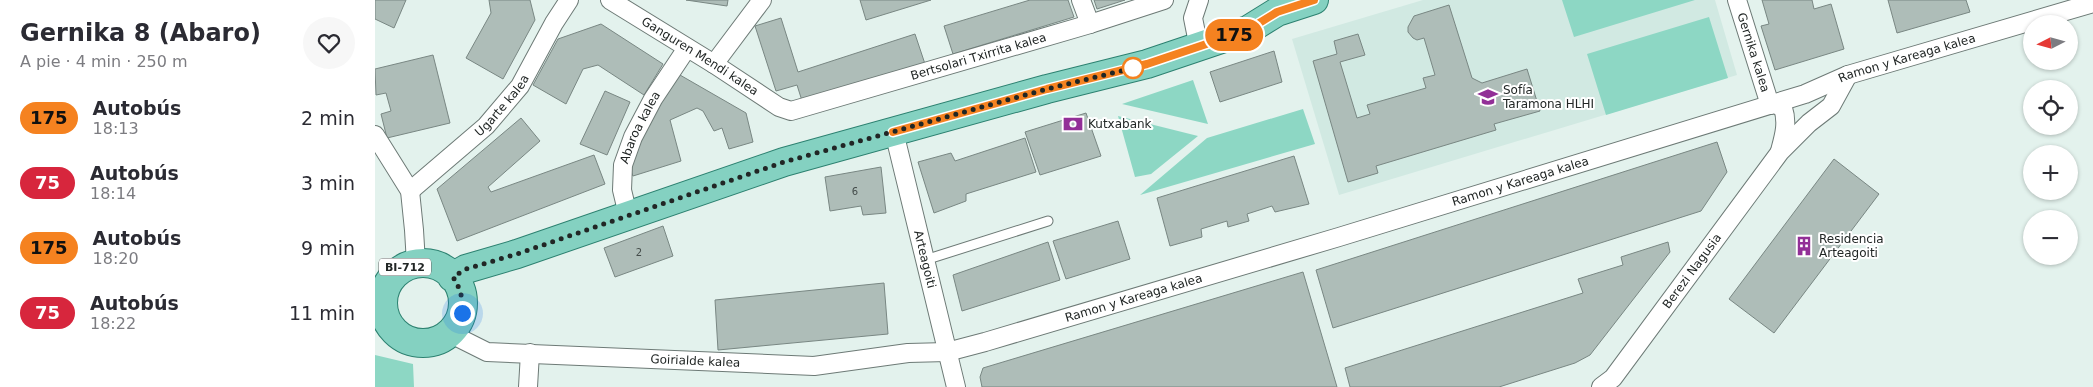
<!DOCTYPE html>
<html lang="es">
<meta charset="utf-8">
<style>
:root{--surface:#fff;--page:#f7f7f7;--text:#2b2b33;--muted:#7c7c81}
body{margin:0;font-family:"DejaVu Sans",sans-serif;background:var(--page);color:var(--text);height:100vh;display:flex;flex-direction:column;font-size:19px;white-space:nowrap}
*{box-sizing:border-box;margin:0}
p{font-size:16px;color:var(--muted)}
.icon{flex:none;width:28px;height:28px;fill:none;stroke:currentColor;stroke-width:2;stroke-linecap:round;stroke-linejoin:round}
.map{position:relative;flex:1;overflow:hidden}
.drawer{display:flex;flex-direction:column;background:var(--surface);width:375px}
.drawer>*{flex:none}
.badge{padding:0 10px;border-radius:16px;font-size:18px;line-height:32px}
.needle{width:32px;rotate:264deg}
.controls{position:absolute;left:1648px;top:15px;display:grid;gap:10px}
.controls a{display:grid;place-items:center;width:55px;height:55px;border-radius:50%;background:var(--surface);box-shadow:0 1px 4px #0004;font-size:25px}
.you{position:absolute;width:25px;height:25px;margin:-12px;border:4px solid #fff;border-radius:50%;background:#1a73e8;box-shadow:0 0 0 8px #1a73e833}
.map>.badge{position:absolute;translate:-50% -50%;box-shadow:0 0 0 2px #fff}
.round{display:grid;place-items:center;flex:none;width:52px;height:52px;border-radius:26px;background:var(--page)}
.summary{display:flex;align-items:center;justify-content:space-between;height:85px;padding:0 20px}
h1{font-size:24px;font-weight:600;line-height:38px}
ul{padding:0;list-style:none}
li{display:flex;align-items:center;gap:15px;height:65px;padding:0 20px}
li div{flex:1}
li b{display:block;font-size:19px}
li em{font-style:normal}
li .badge{min-width:55px;font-weight:700;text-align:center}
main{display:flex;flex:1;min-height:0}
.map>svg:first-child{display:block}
.built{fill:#d1e9e2}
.green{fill:#8dd7c4}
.building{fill:#aebdb8;stroke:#798783}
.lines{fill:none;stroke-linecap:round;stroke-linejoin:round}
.lane-casing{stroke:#6d7a76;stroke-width:11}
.street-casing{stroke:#6d7a76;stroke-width:20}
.primary-casing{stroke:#2c8170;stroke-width:30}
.lane{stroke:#fff;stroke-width:9}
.street{stroke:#fff;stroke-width:18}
.primary{stroke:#84d1c1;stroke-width:28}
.line-casing{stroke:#fff;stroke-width:11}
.line{stroke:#f58220;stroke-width:8}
.walk{stroke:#212625;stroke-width:5;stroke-dasharray:0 9}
.stop-dot{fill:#fff;stroke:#f58220;stroke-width:2.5}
.labels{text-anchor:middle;stroke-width:4;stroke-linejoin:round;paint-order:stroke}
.number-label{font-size:10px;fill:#444c4a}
.shield{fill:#fff;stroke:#646766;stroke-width:1}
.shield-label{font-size:11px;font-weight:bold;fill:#212625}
.street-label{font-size:12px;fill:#212625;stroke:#fff}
.poi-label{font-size:12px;fill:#212625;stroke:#fff;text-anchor:start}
</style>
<main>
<section class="drawer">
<div class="summary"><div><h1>Gernika 8 (Abaro)</h1><p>A pie · 4 min · 250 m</p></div><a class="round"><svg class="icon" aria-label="heart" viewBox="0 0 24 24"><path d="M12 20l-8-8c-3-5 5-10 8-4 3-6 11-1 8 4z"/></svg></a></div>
<ul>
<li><span class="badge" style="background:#f58220;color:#111">175</span><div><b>Autobús</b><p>18:13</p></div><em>2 min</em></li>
<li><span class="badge" style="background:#d7263d;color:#fff">75</span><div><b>Autobús</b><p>18:14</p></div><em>3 min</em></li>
<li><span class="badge" style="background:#f58220;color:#111">175</span><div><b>Autobús</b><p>18:20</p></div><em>9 min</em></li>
<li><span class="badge" style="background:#d7263d;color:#fff">75</span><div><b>Autobús</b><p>18:22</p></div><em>11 min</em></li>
</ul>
</section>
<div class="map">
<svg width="1718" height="387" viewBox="0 0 1718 387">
<rect width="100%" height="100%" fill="#e3f2ed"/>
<!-- built -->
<path class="built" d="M1048,0H1340L1362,75L964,195L917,39Z"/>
<!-- green -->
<path class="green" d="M1187,0H1320L1199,37Z
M1334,17L1353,78L1231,115L1212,54Z
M818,80L833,124L747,104Z
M928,109L940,144L765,195L832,138Z
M743,116L823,136L776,174L760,177Z
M0,355L38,364L39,387H0Z"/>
<!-- building -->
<path class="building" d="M0,0H31L19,28L0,19Z
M114,0H155L160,20L128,79L91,58L116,13Z
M311,0H353L352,6Z
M485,0H556L491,20Z
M655,0H693L699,17L578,54L569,26Z
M719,0H750L722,9Z
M1387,0H1437L1439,9L1456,4L1469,49L1400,70L1386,26L1394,24Z
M1513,0H1591L1595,12L1522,33Z
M1074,5L1097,78L1107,83L1152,69L1165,111L1119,124L1121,130L1001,166L1003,173L973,182L938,61L962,54L959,41L983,34L990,55L965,62L982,118L995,114L992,105L1051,88L1048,78L1060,75L1049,38L1042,40L1038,38L1033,32V27L1039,16Z
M406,18L423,72L540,34L550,64L428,104L422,85L401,91L380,26Z
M226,24L288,64L269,95L223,65L208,69L191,104L158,85L183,39Z
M899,51L907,82L845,102L835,72Z
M58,55L75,123L12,138L6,114L16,111L11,93L1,95L0,69Z
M298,71L371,113L378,142L354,149L347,128L339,131L328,111L322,108L295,120L306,161L258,176L252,161Z
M230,91L255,102L232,155L205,144Z
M711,113L726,156L665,175L650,132Z
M146,118L165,141L113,187L116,192L219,155L230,184L82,241L62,189Z
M650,138L661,172L591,194V201L559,213L543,162L576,153L580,161Z
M1342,142L1352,172L1326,211L958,328L941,270Z
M919,156L934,204L900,212L897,206L872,214L874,221L853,227L852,221L826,229L827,237L795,246L782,198Z
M1459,159L1504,194L1399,333L1354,299Z
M506,167L511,213L488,215L486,206L455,211L450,177Z
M743,221L755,259L691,279L678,241Z
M288,226L298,256L240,277L229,248Z
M673,242L685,280L587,311L578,275Z
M1293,242L1295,252L1215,355L1200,363L1124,387H975L970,368L1208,293L1203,279L1248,265L1246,257Z
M928,272L962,387H607L605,377L608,368Z
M509,283L513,334L343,350L340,300Z"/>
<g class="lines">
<defs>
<path id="lane" d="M550,260L673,221"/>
<g id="street">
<path id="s1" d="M235,0L339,64L404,107L416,111L715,24L789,0"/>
<path d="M706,0L715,24"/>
<path id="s2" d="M1362,0L1395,105"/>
<path d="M824,48L818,18L824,0"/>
<path d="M339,64L387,0"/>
<path d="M1395,105L1400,104L1408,108C1413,123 1409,136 1405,151"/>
<path id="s3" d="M519,132L581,387"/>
<path d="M0,135L35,191L39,230L41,263"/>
<path id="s4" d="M35,191L111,126L145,86L179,23L194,0"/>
<path id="s5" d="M253,215L247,190L248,165L258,137L278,99L312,48"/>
<path id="s6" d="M74,333L112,352L439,366L533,353L572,352L610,342L964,237L1430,94L1473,75L1718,3"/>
<path d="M153,387L155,353"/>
<path id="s7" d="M1226,387L1238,378L1405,152L1434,123L1456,106L1473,75"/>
</g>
<path id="primary" d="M8 303a40 40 0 1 1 80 0a40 40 0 1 1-80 0Z
M77,277L91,269L142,254L409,162L672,89L772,64L873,30L902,12L939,0"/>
</defs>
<!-- lane casing -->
<use href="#lane" class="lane-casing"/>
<!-- street casing -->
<use href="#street" class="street-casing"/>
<!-- primary casing -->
<use href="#primary" class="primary-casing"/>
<!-- lane -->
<use href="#lane" class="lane"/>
<!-- street -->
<use href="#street" class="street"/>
<!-- primary -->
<use href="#primary" class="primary"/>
</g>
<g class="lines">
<defs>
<path id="line" d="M518,132L672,89L772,64L873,30L902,12L939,0"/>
</defs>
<!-- line casing -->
<use href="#line" class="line-casing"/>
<!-- line -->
<use href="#line" class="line"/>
<!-- walk -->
<path class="walk" d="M87,313C88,298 86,290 78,277L91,269L142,254L409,162L672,89L758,68"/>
</g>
<!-- icons -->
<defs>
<symbol id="school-bare" viewBox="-9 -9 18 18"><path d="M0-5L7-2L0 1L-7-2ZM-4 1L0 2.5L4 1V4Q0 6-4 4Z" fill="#922f97" stroke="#fff" stroke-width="2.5" paint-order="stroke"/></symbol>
<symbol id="bank-bare" viewBox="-9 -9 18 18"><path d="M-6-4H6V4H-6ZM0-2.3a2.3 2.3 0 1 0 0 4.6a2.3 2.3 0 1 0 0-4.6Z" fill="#922f97" stroke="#fff" stroke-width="2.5" paint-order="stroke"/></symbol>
<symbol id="building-bare" viewBox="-9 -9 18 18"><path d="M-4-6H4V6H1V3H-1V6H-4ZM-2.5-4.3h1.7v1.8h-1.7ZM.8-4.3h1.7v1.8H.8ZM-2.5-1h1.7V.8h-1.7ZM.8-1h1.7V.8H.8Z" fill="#922f97" stroke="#fff" stroke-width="2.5" paint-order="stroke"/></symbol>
</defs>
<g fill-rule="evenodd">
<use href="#school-bare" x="1099" y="83" width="28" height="28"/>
<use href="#bank-bare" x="684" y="110" width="28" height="28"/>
<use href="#building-bare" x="1415" y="232" width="28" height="28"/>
</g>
<!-- markers -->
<circle class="stop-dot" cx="758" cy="68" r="10"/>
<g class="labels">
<!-- number labels -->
<g class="number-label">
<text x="480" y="195">6</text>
<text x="264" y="256">2</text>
</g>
<!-- shield labels -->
<rect class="shield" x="4" y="258.5" width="52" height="17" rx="4"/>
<g class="shield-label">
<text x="30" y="271">BI-712</text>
</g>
<!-- street labels -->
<g class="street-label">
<text dy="4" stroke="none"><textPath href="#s2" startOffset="55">Gernika kalea</textPath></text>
<text dy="4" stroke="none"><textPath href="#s1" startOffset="106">Ganguren Mendi kalea</textPath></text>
<text dy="4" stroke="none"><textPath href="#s1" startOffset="408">Bertsolari Txirrita kalea</textPath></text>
<text dy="4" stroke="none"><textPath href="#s6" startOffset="1508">Ramon y Kareaga kalea</textPath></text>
<text dy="4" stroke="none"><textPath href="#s4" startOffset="126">Ugarte kalea</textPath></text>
<text dy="4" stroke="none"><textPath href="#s5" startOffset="92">Abaroa kalea</textPath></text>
<text dy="4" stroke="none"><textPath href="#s6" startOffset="1102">Ramon y Kareaga kalea</textPath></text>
<text dy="4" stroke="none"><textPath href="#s3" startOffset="131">Arteagoiti</textPath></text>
<text dy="4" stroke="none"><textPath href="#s7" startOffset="148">Berezi Nagusia</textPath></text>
<text dy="4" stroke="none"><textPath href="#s6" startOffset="698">Ramon y Kareaga kalea</textPath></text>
<text dy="4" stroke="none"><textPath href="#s6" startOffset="251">Goirialde kalea</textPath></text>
</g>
<!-- poi labels -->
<g class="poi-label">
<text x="1128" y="94">Sofía<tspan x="1128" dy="14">Taramona HLHI</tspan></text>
<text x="713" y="128">Kutxabank</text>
<text x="1444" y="243">Residencia<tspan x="1444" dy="14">Arteagoiti</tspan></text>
</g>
</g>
</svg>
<div class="controls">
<a><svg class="needle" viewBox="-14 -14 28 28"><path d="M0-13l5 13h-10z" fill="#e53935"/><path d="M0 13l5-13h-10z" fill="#7c7c81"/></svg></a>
<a><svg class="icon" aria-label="locate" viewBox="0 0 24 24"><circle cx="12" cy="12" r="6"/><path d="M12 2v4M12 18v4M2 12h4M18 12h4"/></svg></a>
<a>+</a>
<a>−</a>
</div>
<div class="you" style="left:87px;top:313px"></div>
<b class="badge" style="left:859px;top:35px;background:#f58220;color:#111">175</b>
</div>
</main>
